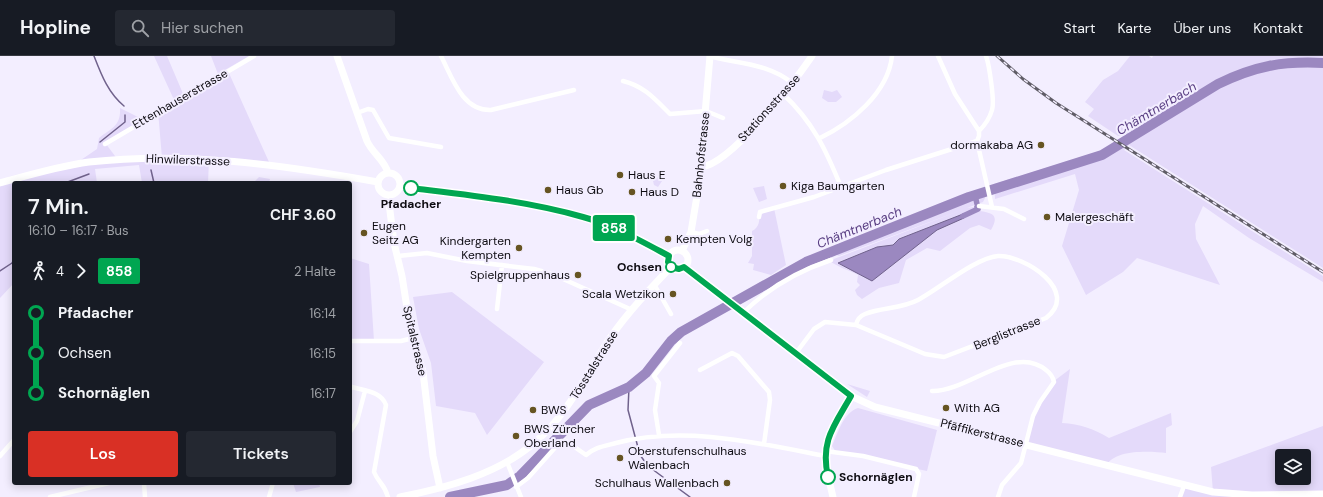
<!DOCTYPE html>
<html lang="de">
<meta charset="utf-8">
<style>
:root{--surface:#171b24;--page:#242831;--text:#f1f3f6;--muted:#9ea1a6;--line:#363941;--accent:#d93025}
body{margin:0;font-family:"DM Sans",sans-serif;background:var(--page);color:var(--text);height:100vh;display:flex;flex-direction:column;font-size:15px;white-space:nowrap}
*{box-sizing:border-box;margin:0}
p{font-size:13px;color:var(--muted)}
.icon{flex:none;width:22px;height:22px;fill:none;stroke:currentColor;stroke-width:2;stroke-linecap:round;stroke-linejoin:round}
.map{position:relative;flex:1;overflow:hidden}
.side{position:absolute;left:12px;top:125px;width:340px;height:304px;display:flex;flex-direction:column;background:var(--surface);border-radius:4px;box-shadow:0 2px 10px #0003}
.side>*{flex:none}
.badge{padding:0 8px;border-radius:3px;font-size:14px;line-height:26px}
.controls{position:absolute;left:1275px;top:393px;display:grid;gap:8px}
.controls a{display:grid;place-items:center;width:36px;height:36px;border-radius:4px;background:var(--surface);box-shadow:0 2px 10px #0003;font-size:20px}
.map>.badge{position:absolute;translate:-50% -50%;box-shadow:0 0 0 2px #fff}
.legs{display:flex;align-items:center;gap:6px;height:44px;padding:0 16px;font-size:13px}
.legs p{margin-inline-start:auto}
.overview{display:flex;align-items:center;justify-content:space-between;height:68px;padding:0 16px}
h1{font-size:22px;font-weight:600;line-height:30px}
.cta{display:flex;gap:8px;margin-top:auto;padding:8px 16px}
.cta a{flex:1;height:46px;border-radius:4px;background:var(--accent);color:#fff;font-size:16px;font-weight:600;line-height:46px;text-align:center}
.cta a+a{background:var(--page);color:var(--text)}
ul{padding:0 16px;list-style:none}
li{display:flex;align-items:center;gap:14px;height:40px;font-size:15px}
li i{display:grid;place-items:center;width:6px;height:100%;margin:0 5px;background:currentColor}
li i::after{content:'';width:10px;height:10px;margin:-5px;border:3px solid;border-radius:50%;background:var(--surface)}
li p{margin-inline-start:auto}
li:first-child i{background:linear-gradient(#0000 50%,currentColor 0)}
li:last-child i{background:linear-gradient(currentColor 50%,#0000 0)}
header{display:flex;align-items:center;gap:24px;box-sizing:border-box;height:56px;padding:0 20px;background:var(--surface);border-bottom:1px solid var(--line)}
header strong{font-size:19px}
nav{display:flex;gap:22px;margin-inline-start:auto;font-size:14px}
.search{width:280px;height:36px;background:var(--page);display:flex;align-items:center;gap:10px;box-sizing:border-box;padding:0 14px;border-radius:4px;color:var(--muted);font-size:15px}
.map>svg:first-child{display:block}
.green{fill:#e4dafa;fill-rule:evenodd}
.water{fill:#9b88c0;stroke:#70628c}
.lines{fill:none;stroke-linecap:round;stroke-linejoin:round}
.stream{stroke:#70628c;stroke-width:1.5}
.canal{stroke:#9b88c0;stroke-width:5.5}
.river{stroke:#9b88c0;stroke-width:10}
.street{stroke:#fff;stroke-width:4.5}
.secondary{stroke:#fff;stroke-width:7}
.rail-casing{stroke:#605d67;stroke-width:3}
.rail{stroke:#f3eeff;stroke-width:1.5;stroke-dasharray:4.5;stroke-linecap:butt}
.line-1-casing{stroke:#fff;stroke-width:9}
.line-1{stroke:#00a651;stroke-width:6}
.poi-dot{fill:#665422;stroke:#f3eeff;stroke-width:1.5}
.stop-1-dot{fill:#fff;stroke:#00a651;stroke-width:2}
.labels{text-anchor:middle;stroke-width:4;stroke-linejoin:round;paint-order:stroke}
.street-label{font-size:12px;fill:#0d0b11;stroke:#f3eeff}
.poi-label{font-size:12px;fill:#0d0b11;stroke:#f3eeff;text-anchor:start}
.stop-label{font-size:12px;font-weight:bold;fill:#0d0b11;stroke:#f3eeff}
.water-label{font-size:13px;font-style:italic;fill:#583d82;stroke:#f3eeff}
</style>
<header>
<strong>Hopline</strong>
<div class="search"><svg class="icon" aria-label="search" viewBox="0 0 24 24"><circle cx="10" cy="10" r="6"/><path d="M15 15l6 6"/></svg>Hier suchen</div>
<nav><a>Start</a><a>Karte</a><a>Über uns</a><a>Kontakt</a></nav>
</header>
<div class="map">
<svg width="1323" height="441" viewBox="0 0 1323 441">
<rect width="100%" height="100%" fill="#f3eeff"/>
<!-- green -->
<path class="green" d="M154,0H167L184,40L228,15L269,106L209,104L208,127H142L139,109L95,113L97,127H14V227L0,242V127L75,108L97,93L99,82C112,72 121,70 120,52L144,64L106,88L118,104L162,102L158,55L175,46Z
M211,0H249L218,18Z
M1130,0H1149L1152,2L1153,0H1323V212L1129,89L1124,94L1323,220V226L1249,182L1203,150L1195,168L1196,183L1220,229L1137,202L1123,216L1086,239L1062,190L1079,134L1075,118L995,143L994,128L1116,90L1124,85L1127,79L1118,80L1088,60L1094,53L1085,46L1103,24L1118,15Z
M824,34L832,36L837,34L842,41L836,46H828L822,42Z
M659,120L664,122L658,131L654,129L653,125Z
M259,121L270,123L269,127H253Z
M764,130L767,143L759,146L753,132Z
M983,137L985,142L983,146L839,200L831,197L846,190Z
M979,150L980,155C994,157 999,160 991,174L979,169L970,172L940,195L927,192L906,204L899,227L879,232L862,243L857,239L855,234L860,229L857,226L858,219C849,214 840,212 831,206L834,203L967,152Z
M774,152L786,209L771,219L753,214L754,208L748,207L752,200V175C760,171 759,165 760,156Z
M350,202L369,208L374,285H350Z
M452,236L544,306L487,379L475,357L436,350L431,307L419,273L413,241Z
M1070,313L1062,367C1080,368 1094,373 1109,382L1171,357L1172,369L1166,372V397C1151,395 1114,393 1106,410L1025,388L1030,368L1054,325Z
M847,328L870,335L867,341Z
M858,352L937,374L927,415L836,396L832,390C838,377 843,357 858,352Z
M1323,370V441H1180L1184,430L1213,436L1211,411ZM1282,400H1304V422H1282Z
M293,427H319L320,431L296,436Z"/>
<!-- water -->
<path class="water" d="M963,158L964,162L937,174L872,225L838,207L877,191L893,189L899,183Z"/>
<g class="lines">
<!-- stream -->
<path class="stream" d="M94,0C101,18 108,37 124,50
M100,86L125,66V59
M151,114L154,127
M65,127L89,118
M13,186L14,199
M0,215L12,207L14,203
M629,331L628,354L640,399L648,410L690,441"/>
<!-- canal -->
<path class="canal" d="M975,139L977,148
M963,160L978,153L977,151"/>
<!-- river -->
<path class="river" d="M450,441L507,429L520,420L589,349L629,331L646,317L671,285L681,276L806,206L846,190L969,141L1102,99L1218,28C1255,10 1282,5 1323,7"/>
<!-- street -->
<path class="street" d="M441,0C452,21 462,55 491,54L574,34
M709,0C737,8 768,7 792,27
M623,25C644,30 655,43 670,58L706,55L723,62
M783,38C813,66 826,94 841,131
M357,57L368,53L373,54L389,82L441,91
M979,75C984,70 990,61 992,54C995,46 989,8 986,0
M820,82C851,67 888,37 892,0
M977,85L992,151
M105,88L254,0
M979,150L1004,153L1024,163
M759,161L760,156L814,141L886,114L977,85L979,80V75L955,38L938,0
M691,176L699,178L707,175
M398,200L427,197L467,205L534,213L552,218L630,253
M654,228L671,258
M497,253L502,209
M743,257C768,232 798,215 831,204
M350,285H401L413,282
M796,297L814,273L825,266L856,269L925,298L944,301L1046,262C1081,235 1024,199 998,200C975,202 939,233 918,244C901,253 882,251 865,258C860,260 857,264 856,269
M700,314L732,297L738,300L769,336L770,344L764,388
M350,333L352,331C365,335 381,335 386,349L374,416C379,428 384,427 388,441
M932,335C968,336 1014,287 1046,314C1050,317 1053,321 1054,326L1040,346L1033,360L1021,407L1002,429L998,441
M350,376L357,365L365,335
M659,379L655,354L659,327L654,320L680,287
M825,395L863,400L916,413L919,418L914,441
M0,400L14,384
M507,406L521,441
M144,427L145,441
M516,431L528,422L561,385H566L586,399C595,391 605,390 616,387C684,369 758,387 825,400
M50,441L109,427
M269,441L273,427
M1180,441L1184,430"/>
<!-- secondary -->
<path class="secondary" d="M337,0L367,85C372,97 385,104 388,117
M701,111C730,109 795,25 812,0
M378 128a11 11 0 1 1 22 0a11 11 0 1 1-22 0Z
M0,127C29,119 59,110 89,106C185,95 283,109 378,126
M400,130C461,138 524,144 583,161C613,170 641,185 669,200
M388,139L394,187L402,220L409,265L423,316L433,400L440,432
M668 204a10 10 0 1 1 20 0a10 10 0 1 1-20 0Z
M682,195L691,176L699,128L710,0
M684,211L840,332L851,340L875,351L1213,436L1252,439L1323,438
M400,441C446,432 498,418 534,387C568,359 586,318 610,282C628,256 649,234 671,211
M833,441C820,388 825,386 851,340"/>
<defs>
<path id="rail" d="M997,0L1023,23L1056,47L1323,216"/>
</defs>
<!-- rail casing -->
<use href="#rail" class="rail-casing"/>
<!-- rail -->
<use href="#rail" class="rail"/>
</g>
<g class="lines">
<defs>
<path id="line-1" d="M411,132C468,139 527,145 583,161C613,169 641,185 669,200L668,206L671,211L679,213L684,211L851,340C834,370 820,385 828,421"/>
</defs>
<!-- line-1 casing -->
<use href="#line-1" class="line-1-casing"/>
<!-- line-1 -->
<use href="#line-1" class="line-1"/>
</g>
<!-- markers -->
<g class="poi-dot">
<circle cx="1041" cy="89" r="4"/>
<circle cx="620" cy="119" r="4"/>
<circle cx="783" cy="130" r="4"/>
<circle cx="548" cy="134" r="4"/>
<circle cx="632" cy="136" r="4"/>
<circle cx="1047" cy="161" r="4"/>
<circle cx="364" cy="177" r="4"/>
<circle cx="668" cy="183" r="4"/>
<circle cx="519" cy="192" r="4"/>
<circle cx="578" cy="219" r="4"/>
<circle cx="673" cy="238" r="4"/>
<circle cx="946" cy="352" r="4"/>
<circle cx="533" cy="354" r="4"/>
<circle cx="516" cy="380" r="4"/>
<circle cx="620" cy="402" r="4"/>
<circle cx="727" cy="427" r="4"/>
</g>
<g class="stop-1-dot">
<circle cx="411" cy="132" r="7"/>
<circle cx="671" cy="211" r="5"/>
<circle cx="828" cy="421" r="7"/>
</g>
<g class="labels">
<!-- street labels -->
<g class="street-label">
<text transform="translate(180 43) rotate(-30)" y="4">Ettenhauserstrasse</text>
<text transform="translate(769 52) rotate(-48)" y="4">Stationsstrasse</text>
<text transform="translate(701 99) rotate(-84)" y="4">Bahnhofstrasse</text>
<text transform="translate(188 104) rotate(2)" y="4">Hinwilerstrasse</text>
<text transform="translate(1007 277) rotate(-22)" y="4">Berglistrasse</text>
<text transform="translate(415 285) rotate(77)" y="4">Spitalstrasse</text>
<text transform="translate(594 309) rotate(-58)" y="4">Tösstalstrasse</text>
<text transform="translate(982 377) rotate(14)" y="4">Pfäffikerstrasse</text>
</g>
<!-- poi labels -->
<g class="poi-label">
<text x="1033" y="93" text-anchor="end">dormakaba AG</text>
<text x="628" y="123">Haus E</text>
<text x="791" y="134">Kiga Baumgarten</text>
<text x="556" y="138">Haus Gb</text>
<text x="640" y="140">Haus D</text>
<text x="1055" y="165">Malergeschäft</text>
<text x="372" y="174">Eugen<tspan x="372" dy="14">Seitz AG</tspan></text>
<text x="676" y="187">Kempten Volg</text>
<text x="511" y="189" text-anchor="end">Kindergarten<tspan x="511" dy="14">Kempten</tspan></text>
<text x="570" y="223" text-anchor="end">Spielgruppenhaus</text>
<text x="665" y="242" text-anchor="end">Scala Wetzikon</text>
<text x="954" y="356">With AG</text>
<text x="541" y="358">BWS</text>
<text x="524" y="377">BWS Zürcher<tspan x="524" dy="14">Oberland</tspan></text>
<text x="628" y="399">Oberstufenschulhaus<tspan x="628" dy="14">Walenbach</tspan></text>
<text x="719" y="431" text-anchor="end">Schulhaus Wallenbach</text>
</g>
<!-- stop labels -->
<g class="stop-label">
<text x="411" y="152">Pfadacher</text>
<text x="662" y="215" text-anchor="end">Ochsen</text>
<text x="839" y="425" text-anchor="start">Schornäglen</text>
</g>
<!-- water labels -->
<g class="water-label">
<text transform="translate(1156 52) rotate(-31)" y="5">Chämtnerbach</text>
<text transform="translate(859 171) rotate(-22)" y="5">Chämtnerbach</text>
</g>
</g>
</svg>
<div class="controls">
<a><svg class="icon" aria-label="layers" viewBox="0 0 24 24"><path d="M12 4l9 5-9 5-9-5zM3 14l9 5 9-5"/></svg></a>
</div>
<b class="badge" style="left:614px;top:172px;background:#00a651;color:#fff">858</b>
<section class="side">
<div class="overview"><div><h1>7 Min.</h1><p>16:10 – 16:17 · Bus</p></div><b>CHF 3.60</b></div>
<div class="legs"><svg class="icon" aria-label="walk" viewBox="0 0 24 24"><circle cx="13" cy="4" r="2"/><path d="M13 8l-2 6 4 7M11 14l-3 7M7 12l3-4h3l4 4"/></svg>4<svg class="icon" aria-label="forward" viewBox="0 0 24 24"><path d="M9 5l7 7-7 7"/></svg><b class="badge" style="background:#00a651;color:#fff">858</b><p>2 Halte</p></div>
<ul>
<li><i style="color:#00a651"></i><b>Pfadacher</b><p>16:14</p></li>
<li><i style="color:#00a651"></i><span>Ochsen</span><p>16:15</p></li>
<li><i style="color:#00a651"></i><b>Schornäglen</b><p>16:17</p></li>
</ul>
<div class="cta"><a>Los</a><a>Tickets</a></div>
</section>
</div>
